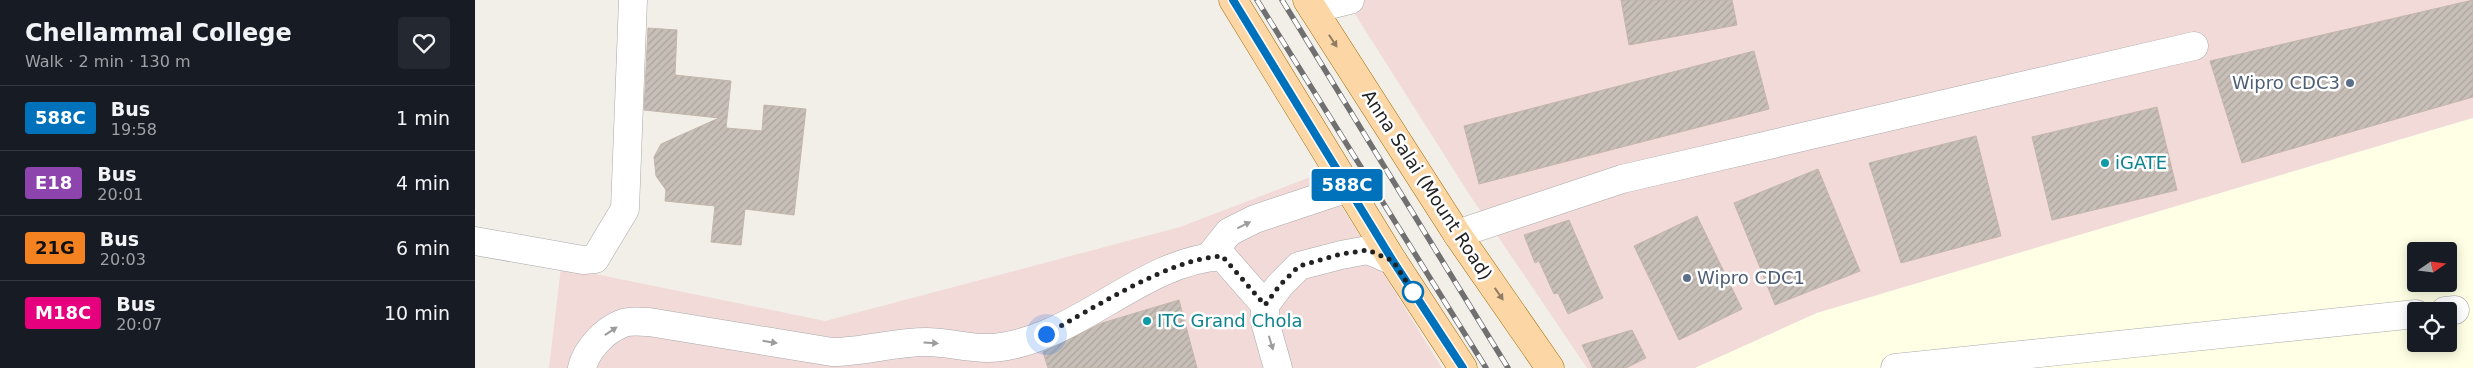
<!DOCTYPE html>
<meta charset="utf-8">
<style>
:root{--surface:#171b24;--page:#242831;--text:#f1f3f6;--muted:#9ea1a6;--line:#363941}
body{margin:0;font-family:"DejaVu Sans",sans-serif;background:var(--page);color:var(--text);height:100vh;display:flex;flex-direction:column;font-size:19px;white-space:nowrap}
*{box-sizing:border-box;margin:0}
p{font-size:16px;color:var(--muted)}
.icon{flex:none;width:28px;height:28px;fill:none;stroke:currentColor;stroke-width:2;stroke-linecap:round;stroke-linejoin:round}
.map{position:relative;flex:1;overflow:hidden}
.drawer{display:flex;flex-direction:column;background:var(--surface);width:475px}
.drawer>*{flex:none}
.badge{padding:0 10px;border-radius:4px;font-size:18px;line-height:32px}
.needle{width:32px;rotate:76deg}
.buttons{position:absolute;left:1932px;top:242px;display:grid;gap:10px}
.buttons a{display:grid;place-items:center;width:50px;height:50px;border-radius:5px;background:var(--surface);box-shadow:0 2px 12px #0003;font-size:25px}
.you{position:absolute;width:25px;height:25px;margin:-12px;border:4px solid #fff;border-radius:50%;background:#1a73e8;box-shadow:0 0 0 8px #1a73e833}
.map>.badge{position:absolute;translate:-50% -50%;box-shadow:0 0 0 2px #fff}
.round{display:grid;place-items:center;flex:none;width:52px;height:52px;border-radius:5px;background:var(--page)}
.head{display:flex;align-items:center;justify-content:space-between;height:85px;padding:0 25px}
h1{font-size:24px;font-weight:800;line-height:38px}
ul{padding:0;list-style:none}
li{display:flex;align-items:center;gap:15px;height:65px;padding:0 25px;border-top:1px solid var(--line)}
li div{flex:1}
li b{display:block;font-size:19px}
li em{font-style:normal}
li .badge{min-width:55px;font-weight:700;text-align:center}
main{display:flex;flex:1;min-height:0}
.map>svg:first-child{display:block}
.commercial{fill:#f2dad9}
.education{fill:#ffffe5;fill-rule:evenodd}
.building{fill:url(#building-hatch);stroke:#c4b6ab}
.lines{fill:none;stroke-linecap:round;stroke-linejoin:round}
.minor-casing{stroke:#a9a9a9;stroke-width:29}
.major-casing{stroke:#a06b00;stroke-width:29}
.minor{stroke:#fff;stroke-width:28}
.major{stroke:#fcd6a4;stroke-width:28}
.rail-casing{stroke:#707070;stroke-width:5.5}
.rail{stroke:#fff;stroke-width:4;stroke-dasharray:11;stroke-linecap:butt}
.oneway{fill:#8f7c63}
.oneway2{fill:#9c9c9c}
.line-casing{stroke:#fff;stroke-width:11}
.line{stroke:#0072bc;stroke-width:8}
.walk{stroke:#222;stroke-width:5;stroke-dasharray:0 9}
.service-dot{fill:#5c6f8a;stroke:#fff;stroke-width:2}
.culture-dot{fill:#0f9aa8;stroke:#fff;stroke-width:2}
.stop-dot{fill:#fff;stroke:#0072bc;stroke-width:2.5}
.labels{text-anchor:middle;stroke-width:5;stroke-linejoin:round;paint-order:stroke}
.service-label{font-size:18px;fill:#4e5e75;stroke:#fff;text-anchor:end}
.culture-label{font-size:18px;fill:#0d838f;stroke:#fff;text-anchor:start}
.street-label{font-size:18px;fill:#222;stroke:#fff}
</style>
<main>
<section class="drawer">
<div class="head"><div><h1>Chellammal College</h1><p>Walk · 2 min · 130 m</p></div><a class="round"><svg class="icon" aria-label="heart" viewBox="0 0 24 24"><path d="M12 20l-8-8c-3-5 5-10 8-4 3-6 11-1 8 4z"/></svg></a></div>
<ul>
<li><span class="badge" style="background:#0072bc;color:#fff">588C</span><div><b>Bus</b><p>19:58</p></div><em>1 min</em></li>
<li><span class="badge" style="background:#8e44ad;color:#fff">E18</span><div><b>Bus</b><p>20:01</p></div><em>4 min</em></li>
<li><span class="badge" style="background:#f58220;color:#111">21G</span><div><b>Bus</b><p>20:03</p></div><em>6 min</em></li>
<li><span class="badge" style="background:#e6007e;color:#fff">M18C</span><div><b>Bus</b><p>20:07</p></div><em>10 min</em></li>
</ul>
</section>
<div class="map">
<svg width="1998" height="368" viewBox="0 0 1998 368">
<defs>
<pattern id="building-hatch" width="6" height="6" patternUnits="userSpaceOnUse" patternTransform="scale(1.25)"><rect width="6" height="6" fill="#c7bfb8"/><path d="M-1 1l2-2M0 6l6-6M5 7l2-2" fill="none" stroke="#aba49e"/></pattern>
</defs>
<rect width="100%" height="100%" fill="#f2efe9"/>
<!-- commercial -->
<path class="commercial" d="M871,0H1998V118L1342,313L1220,368H1112L994,194Z
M846,173L967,368H74L86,267L350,321L705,227Z"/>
<!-- education -->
<path class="education" d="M1998,118V368H1220L1342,313ZM1941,251H1974V284H1941ZM1941,311H1974V344H1941Z"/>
<!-- building -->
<path class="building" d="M1146,0H1257L1262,25L1154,45Z
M1998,0V97L1767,163L1735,61Z
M173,28L202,30L200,75L256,81L251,128L287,131L289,105L331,109L319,215L270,209L266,245L236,242L240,206L190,201L191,190L181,176L179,157L186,144L244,118L169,110Z
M1279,51L1294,109L1004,184L989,126Z
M1682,107L1702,190L1577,220L1557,137Z
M1501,136L1526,236L1426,263L1394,163Z
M1343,169L1385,271L1300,305L1259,203Z
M1222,216L1267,309L1204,340L1159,246Z
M1094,220L1128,298L1093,314L1083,293L1079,294L1064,261L1060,263L1049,235Z
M704,300L722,368H573L568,352L627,323Z
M1157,330L1171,358L1151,368H1118L1107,345Z"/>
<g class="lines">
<defs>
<path id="minor" d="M838,9L875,0
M982,234L1147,179L1719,46
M0,241L108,260L120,259L150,209L158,0
M734,257L754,232L780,219L873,188
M1970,311L1980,310
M107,368C111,350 129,331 146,324C155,320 165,322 174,322L357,352C388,352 419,342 451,342C471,342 492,348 512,348C531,348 554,341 571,334C630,310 682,260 747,256L790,305
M803,368L790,322V305L805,285L824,266L866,255L893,250L918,261
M1420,368L1941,314"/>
<path id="major" d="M758,0L918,261L988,368
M832,0L982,234L1075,368"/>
</defs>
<!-- minor casing -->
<use href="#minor" class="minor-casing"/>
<!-- major casing -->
<use href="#major" class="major-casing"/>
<!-- minor -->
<use href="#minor" class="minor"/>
<!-- major -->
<use href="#major" class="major"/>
<defs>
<path id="rail" d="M782,0L1011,368
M807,0L1033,368"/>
</defs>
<!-- rail casing -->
<use href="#rail" class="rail-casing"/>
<!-- rail -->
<use href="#rail" class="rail"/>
</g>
<!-- one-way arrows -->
<defs><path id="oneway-solid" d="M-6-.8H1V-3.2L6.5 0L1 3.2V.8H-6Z" transform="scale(1.25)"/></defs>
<g class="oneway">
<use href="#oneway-solid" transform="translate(858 41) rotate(57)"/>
<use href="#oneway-solid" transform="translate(1024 294) rotate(55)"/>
</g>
<g class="oneway2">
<use href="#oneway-solid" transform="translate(769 225) rotate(-26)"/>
<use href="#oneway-solid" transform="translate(136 331) rotate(-34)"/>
<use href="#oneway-solid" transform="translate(295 342) rotate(9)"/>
<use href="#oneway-solid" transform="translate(456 343) rotate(3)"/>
<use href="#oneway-solid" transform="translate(796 343) rotate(73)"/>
</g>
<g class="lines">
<defs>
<path id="line" d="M758,0L918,261L988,368"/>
</defs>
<!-- line casing -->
<use href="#line" class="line-casing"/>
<!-- line -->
<use href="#line" class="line"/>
<!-- walk -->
<path class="walk" d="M571,334C620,308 693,259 747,256L790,305L805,285L824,266L866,254L893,250L918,261L938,292"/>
</g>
<!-- markers -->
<g class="service-dot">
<circle cx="1875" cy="83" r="5"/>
<circle cx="1212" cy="278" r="5"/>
</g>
<g class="culture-dot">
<circle cx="1630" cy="163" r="5"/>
<circle cx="672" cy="321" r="5"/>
</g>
<circle class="stop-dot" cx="938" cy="292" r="10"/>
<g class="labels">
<!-- service labels -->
<g class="service-label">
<text x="1865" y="89">Wipro CDC3</text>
<text x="1222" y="284" text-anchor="start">Wipro CDC1</text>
</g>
<!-- culture labels -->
<g class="culture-label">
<text x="1640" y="169">iGATE</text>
<text x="682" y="327">ITC Grand Chola</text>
</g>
<!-- street labels -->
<g class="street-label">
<text transform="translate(952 185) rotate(57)" y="6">Anna Salai (Mount Road)</text>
</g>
</g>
</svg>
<div class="buttons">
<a><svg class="needle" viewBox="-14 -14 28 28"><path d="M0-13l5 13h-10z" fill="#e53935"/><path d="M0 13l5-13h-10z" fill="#9ea1a6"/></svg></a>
<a><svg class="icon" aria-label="locate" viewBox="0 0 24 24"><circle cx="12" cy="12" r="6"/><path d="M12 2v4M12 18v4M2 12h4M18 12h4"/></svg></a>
</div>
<div class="you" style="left:571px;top:334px"></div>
<b class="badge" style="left:872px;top:185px;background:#0072bc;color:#fff">588C</b>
</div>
</main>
